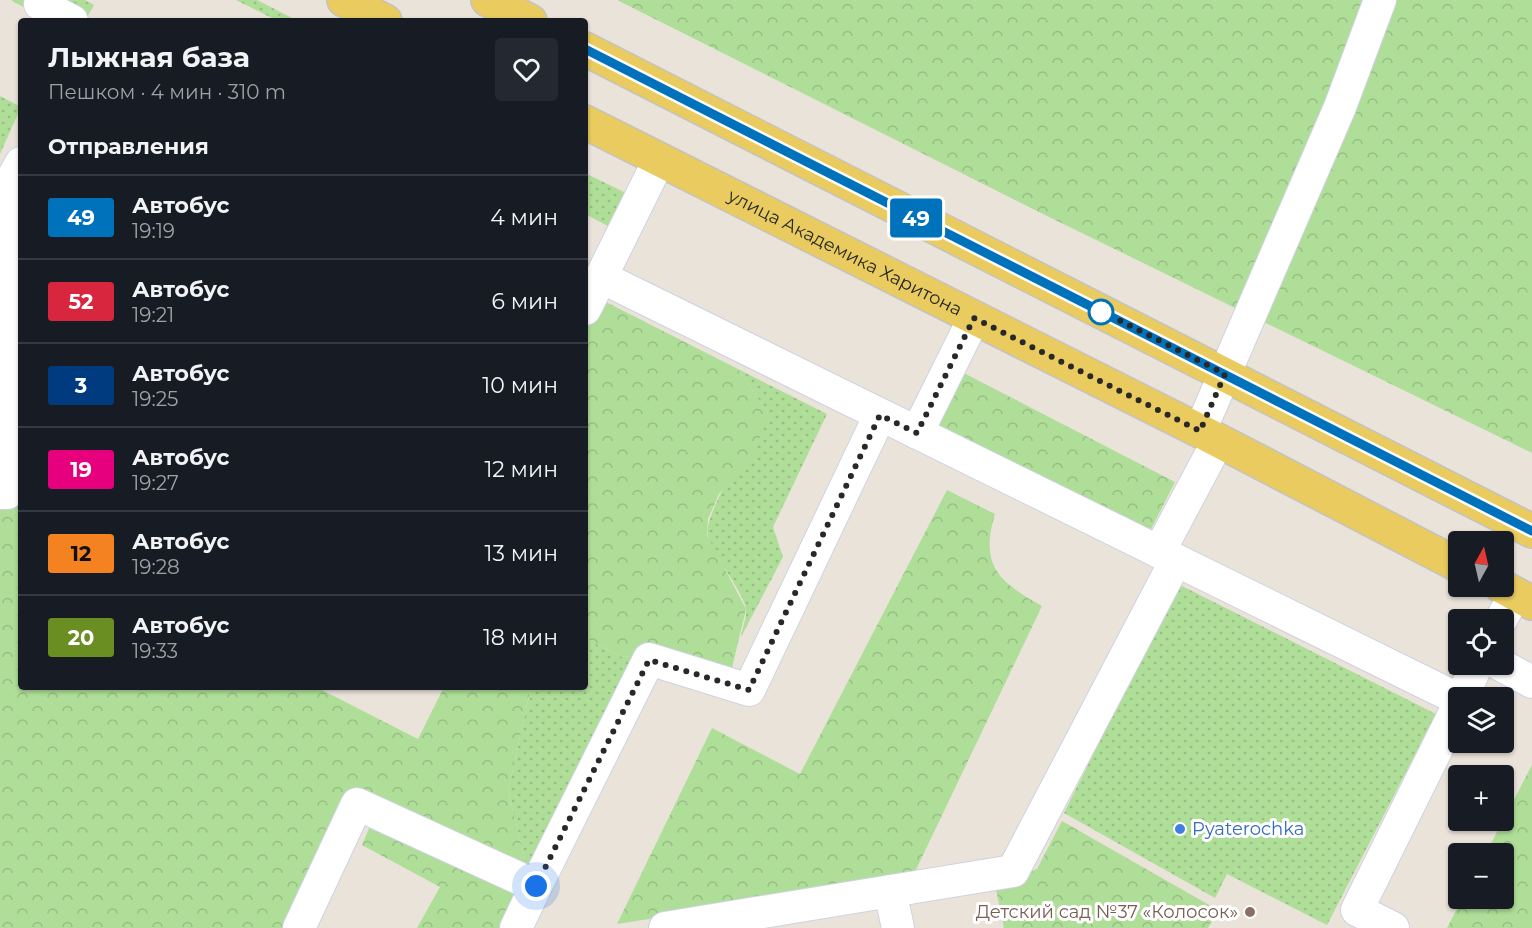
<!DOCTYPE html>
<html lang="ru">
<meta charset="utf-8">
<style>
:root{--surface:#171b24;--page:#242831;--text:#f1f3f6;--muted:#9ea1a6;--line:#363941}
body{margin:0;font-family:Montserrat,sans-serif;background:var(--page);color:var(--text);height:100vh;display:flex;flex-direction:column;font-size:22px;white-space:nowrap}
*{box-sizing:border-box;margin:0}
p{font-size:20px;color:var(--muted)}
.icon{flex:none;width:33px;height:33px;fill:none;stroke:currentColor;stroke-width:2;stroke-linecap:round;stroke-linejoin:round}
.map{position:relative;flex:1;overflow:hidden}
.details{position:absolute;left:18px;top:18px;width:570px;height:672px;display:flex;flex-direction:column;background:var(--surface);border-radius:6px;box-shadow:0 2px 4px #0004}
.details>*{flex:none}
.badge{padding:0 12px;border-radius:4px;font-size:21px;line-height:39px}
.needle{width:39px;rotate:8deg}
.fabs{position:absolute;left:1448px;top:531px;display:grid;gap:12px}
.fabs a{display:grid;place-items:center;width:66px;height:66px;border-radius:6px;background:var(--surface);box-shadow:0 2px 4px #0004;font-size:30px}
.you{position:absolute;width:30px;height:30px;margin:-15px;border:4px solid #fff;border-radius:50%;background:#1a73e8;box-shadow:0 0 0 9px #1a73e833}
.map>.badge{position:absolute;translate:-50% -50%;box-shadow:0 0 0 3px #fff}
h2{padding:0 30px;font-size:22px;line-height:54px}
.round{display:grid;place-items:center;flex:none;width:63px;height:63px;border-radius:6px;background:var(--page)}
.summary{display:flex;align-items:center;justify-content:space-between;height:102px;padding:0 30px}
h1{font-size:28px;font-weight:700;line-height:45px}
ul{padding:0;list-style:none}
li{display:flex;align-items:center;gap:18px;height:84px;padding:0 30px;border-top:2px solid var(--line)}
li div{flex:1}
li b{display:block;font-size:22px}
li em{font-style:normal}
li .badge{min-width:66px;font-weight:700;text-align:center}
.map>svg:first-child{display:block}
.grass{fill:url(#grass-dots)}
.forest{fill:url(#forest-crowns)}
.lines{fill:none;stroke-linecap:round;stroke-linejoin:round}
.minor-casing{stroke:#cfd2e0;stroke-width:34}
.major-casing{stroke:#c3c3c3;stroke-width:36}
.minor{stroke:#fff;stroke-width:32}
.major{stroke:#e9cb5f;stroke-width:33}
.line-casing{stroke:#fff;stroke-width:14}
.line{stroke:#0072bc;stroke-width:9}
.walk{stroke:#282828;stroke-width:6;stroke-dasharray:0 10.8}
.stop-dot{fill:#fff;stroke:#0072bc;stroke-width:3}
.shop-dot{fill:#3f7fe0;stroke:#fff;stroke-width:2}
.education-dot{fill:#8d6e63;stroke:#fff;stroke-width:2}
.labels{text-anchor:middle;stroke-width:6;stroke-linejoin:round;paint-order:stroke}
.street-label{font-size:18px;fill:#282828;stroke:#fff}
.shop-label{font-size:18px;fill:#366cbe;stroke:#fff;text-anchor:start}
.education-label{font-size:18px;fill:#785e54;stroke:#fff;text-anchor:end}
</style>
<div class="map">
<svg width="1532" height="928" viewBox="0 0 1532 928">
<defs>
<pattern id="grass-dots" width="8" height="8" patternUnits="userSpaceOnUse" patternTransform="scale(1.5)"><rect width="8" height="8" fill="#afde98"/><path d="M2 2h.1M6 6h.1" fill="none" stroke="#97be83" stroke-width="1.8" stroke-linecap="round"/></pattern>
<pattern id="forest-crowns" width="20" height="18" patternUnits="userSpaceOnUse" patternTransform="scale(1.5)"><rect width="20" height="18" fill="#afde98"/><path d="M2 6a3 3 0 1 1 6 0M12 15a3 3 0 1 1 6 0" fill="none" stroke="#97be83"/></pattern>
</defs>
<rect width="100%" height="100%" fill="#eae3da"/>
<!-- grass -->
<path class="grass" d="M11,0H85L94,5L85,21H48Z
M236,0H257L298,21H278Z
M0,96L21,107L0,154Z
M585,173L628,194L610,227L585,214Z
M738,369L827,414L773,527L783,557L741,637C742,629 747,617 746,609C744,593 713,555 708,536C702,514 755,436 768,413Z
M1178,584L1436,714L1327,925L1227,874L1215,898L1064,813Z
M585,638L622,657L637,655L528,871L508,791L531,687H585Z"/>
<!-- forest -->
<path class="forest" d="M617,0H1532V453L1045,215Z
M600,299L738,369L768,413L755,454L719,494L708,519L707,535L746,609L731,672L655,653L622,657L585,638V329Z
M956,369L1175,482L1147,537L926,427Z
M947,490L995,514C979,567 1000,582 1042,606L912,878L617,924L712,728L800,774Z
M21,501V687H316L418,739L444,687H531L508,791L528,871L354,789L287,928H0V502Z
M1532,765V928H1447L1462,899L1503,898V854L1486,853Z
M373,819L522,894L504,928H417L440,887L362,845Z
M1062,821L1218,910L1208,928H1004L995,885L1037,869Z"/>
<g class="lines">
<defs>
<path id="minor" d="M40,4L72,21
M601,277L659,160
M585,309L601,277L1458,699
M1200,431L1340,107L1380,0
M917,433L974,318
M0,493H7L12,179L21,163
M1159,552L1218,441
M1501,620L1515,594
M1499,664L1532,682
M1462,698L1477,664
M536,886L649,659L749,690L880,415
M890,891L898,928
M299,928L357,804L536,886L516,928
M665,928L1013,871L1176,560
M1393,928L1357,910L1458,706"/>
<g id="major">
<path d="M344,0L385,21"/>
<path d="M488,0L530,21"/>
<path d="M585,49L1532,531"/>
<path id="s1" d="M585,122L1200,431L1458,565"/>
<path d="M1501,586L1532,603"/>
</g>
</defs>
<!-- minor casing -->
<use href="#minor" class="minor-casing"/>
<!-- major casing -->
<use href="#major" class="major-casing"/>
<!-- minor -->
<use href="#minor" class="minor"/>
<!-- major -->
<use href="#major" class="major"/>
</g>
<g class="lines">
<defs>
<path id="line" d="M585,49L1532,531"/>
</defs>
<!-- line casing -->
<use href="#line" class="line-casing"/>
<!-- line -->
<use href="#line" class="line"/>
<!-- walk -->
<path class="walk" d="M536,886L649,660L749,690L880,415L917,433L974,318L1200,431L1225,374L1099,310L1101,312"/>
</g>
<!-- markers -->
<circle class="stop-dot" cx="1101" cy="312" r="12"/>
<circle class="shop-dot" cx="1180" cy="829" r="6"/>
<circle class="education-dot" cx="1250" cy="912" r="6"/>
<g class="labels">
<!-- street labels -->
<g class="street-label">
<text dy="6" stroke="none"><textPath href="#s1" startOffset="291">улица Академика Харитона</textPath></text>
</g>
<!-- shop labels -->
<g class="shop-label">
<text x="1192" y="835">Pyaterochka</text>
</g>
<!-- education labels -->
<g class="education-label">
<text x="1238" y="918">Детский сад №37 «Колосок»</text>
</g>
</g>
</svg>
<div class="fabs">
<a><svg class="needle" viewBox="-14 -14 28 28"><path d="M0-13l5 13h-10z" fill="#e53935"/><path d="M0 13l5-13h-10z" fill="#9ea1a6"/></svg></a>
<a><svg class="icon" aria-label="locate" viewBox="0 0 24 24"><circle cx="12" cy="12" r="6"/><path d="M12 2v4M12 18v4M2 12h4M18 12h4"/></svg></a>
<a><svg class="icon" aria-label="layers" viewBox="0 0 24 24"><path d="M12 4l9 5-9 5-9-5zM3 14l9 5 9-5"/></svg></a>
<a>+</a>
<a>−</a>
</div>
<div class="you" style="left:536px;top:886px"></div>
<b class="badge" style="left:916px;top:218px;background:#0072bc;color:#fff">49</b>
<section class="details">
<div class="summary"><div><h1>Лыжная база</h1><p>Пешком · 4 мин · 310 m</p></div><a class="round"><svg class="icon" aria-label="heart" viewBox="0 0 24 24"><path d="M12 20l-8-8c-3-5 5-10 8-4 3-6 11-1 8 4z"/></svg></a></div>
<h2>Отправления</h2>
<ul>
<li><span class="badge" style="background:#0072bc;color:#fff">49</span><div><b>Автобус</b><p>19:19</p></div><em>4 мин</em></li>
<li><span class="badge" style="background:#d7263d;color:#fff">52</span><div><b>Автобус</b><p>19:21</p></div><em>6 мин</em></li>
<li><span class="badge" style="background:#003b80;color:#fff">3</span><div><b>Автобус</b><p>19:25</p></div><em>10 мин</em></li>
<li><span class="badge" style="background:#e6007e;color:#fff">19</span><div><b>Автобус</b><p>19:27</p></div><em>12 мин</em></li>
<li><span class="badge" style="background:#f58220;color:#111">12</span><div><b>Автобус</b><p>19:28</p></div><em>13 мин</em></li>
<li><span class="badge" style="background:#6b8e23;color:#fff">20</span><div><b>Автобус</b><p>19:33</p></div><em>18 мин</em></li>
</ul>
</section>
</div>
